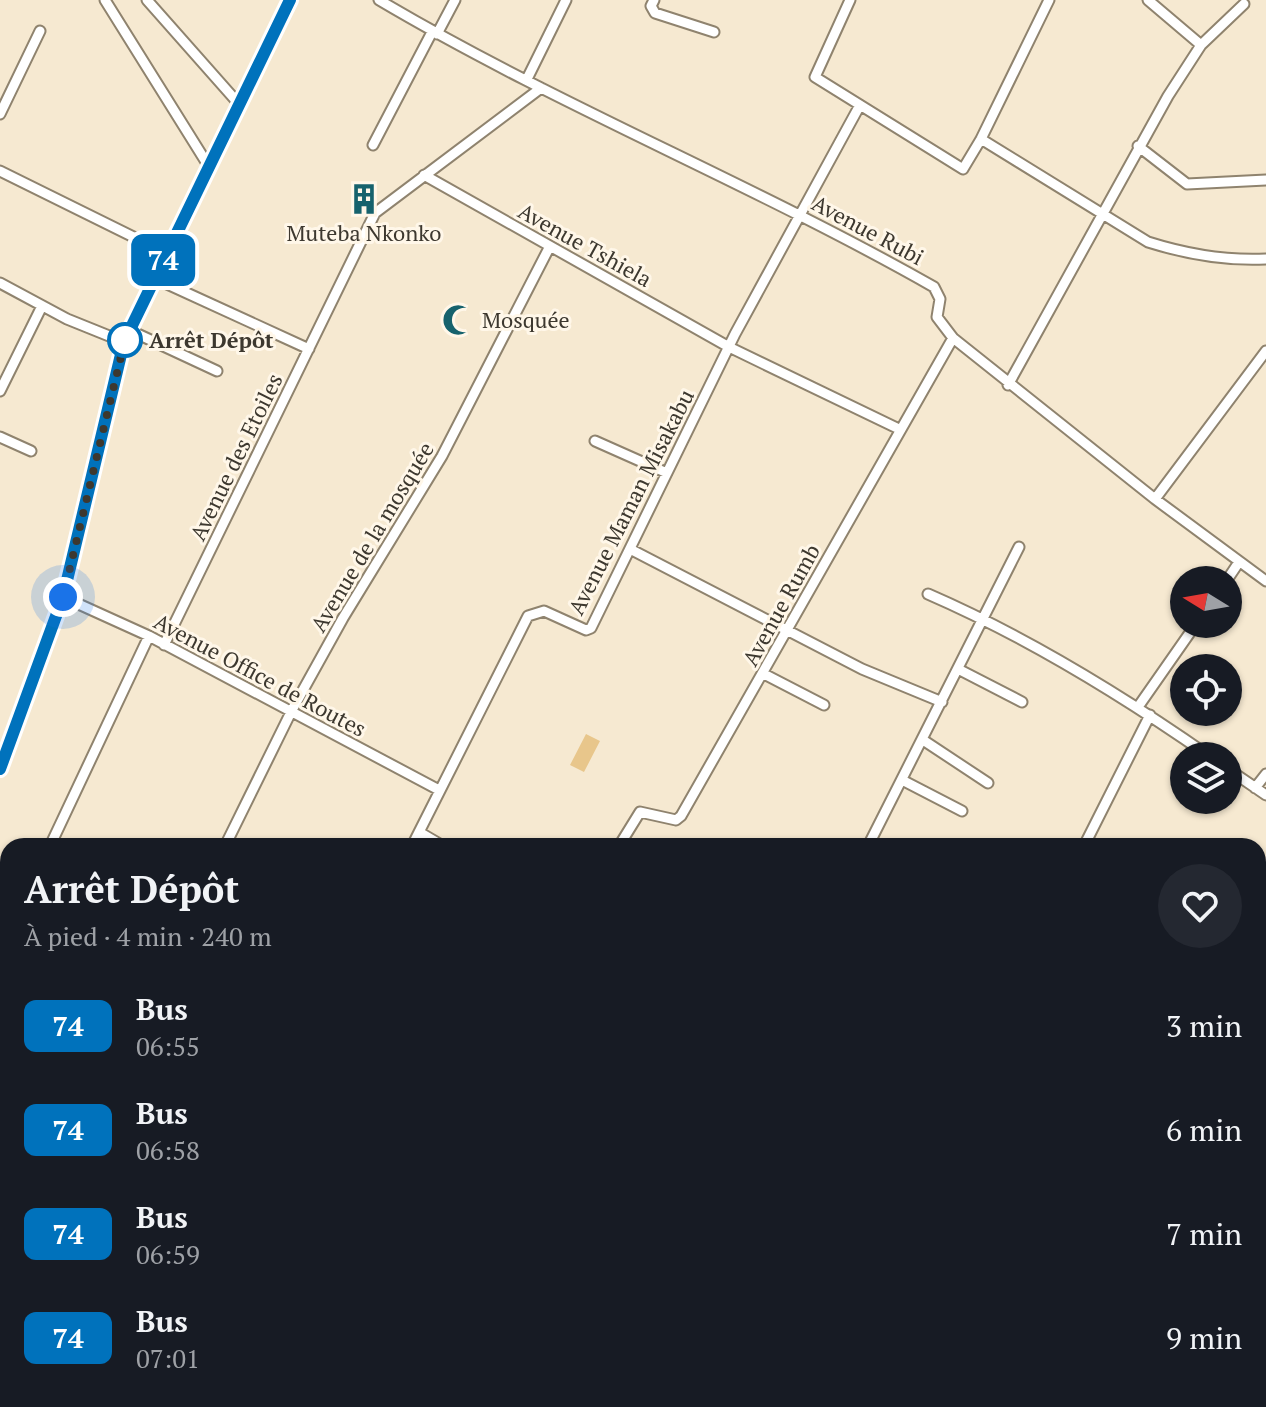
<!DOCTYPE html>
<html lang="fr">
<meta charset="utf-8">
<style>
:root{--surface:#171b24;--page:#242831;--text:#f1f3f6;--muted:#9ea1a6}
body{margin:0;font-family:"PT Serif",serif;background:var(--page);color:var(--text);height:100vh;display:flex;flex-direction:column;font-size:30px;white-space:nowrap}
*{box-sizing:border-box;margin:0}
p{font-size:26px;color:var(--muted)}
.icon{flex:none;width:44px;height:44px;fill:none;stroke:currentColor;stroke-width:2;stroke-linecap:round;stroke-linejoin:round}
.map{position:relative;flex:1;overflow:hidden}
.details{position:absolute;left:0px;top:838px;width:1266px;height:570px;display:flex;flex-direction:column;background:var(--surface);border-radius:24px 24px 0 0;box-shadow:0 2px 6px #0004}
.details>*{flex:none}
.badge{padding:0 16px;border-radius:12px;font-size:28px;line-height:52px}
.needle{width:52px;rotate:281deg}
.fabs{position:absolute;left:1170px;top:566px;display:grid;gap:16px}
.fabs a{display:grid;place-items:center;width:72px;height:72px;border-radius:50%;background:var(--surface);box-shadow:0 2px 6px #0004;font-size:40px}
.you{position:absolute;width:40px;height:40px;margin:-20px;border:6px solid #fff;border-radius:50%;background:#1a73e8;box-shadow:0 0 0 12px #1a73e833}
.map>.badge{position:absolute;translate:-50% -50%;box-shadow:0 0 0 4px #fff}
.round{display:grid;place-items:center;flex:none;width:84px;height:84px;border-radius:42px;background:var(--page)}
.head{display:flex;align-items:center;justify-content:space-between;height:136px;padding:0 24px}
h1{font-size:38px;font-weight:800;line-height:60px}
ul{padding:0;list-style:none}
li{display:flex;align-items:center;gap:24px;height:104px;padding:0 24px}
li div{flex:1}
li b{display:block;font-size:30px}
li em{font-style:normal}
li .badge{min-width:88px;font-weight:700;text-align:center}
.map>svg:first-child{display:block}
.green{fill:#e8c68b}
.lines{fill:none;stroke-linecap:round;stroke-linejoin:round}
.minor-casing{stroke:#8f836e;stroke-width:13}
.tertiary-casing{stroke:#8f836e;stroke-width:15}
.secondary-casing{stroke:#8f836e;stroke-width:16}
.minor{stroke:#fff;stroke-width:9}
.tertiary{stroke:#fff;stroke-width:11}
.secondary{stroke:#f3e8d4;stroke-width:12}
.line-casing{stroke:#fff;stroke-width:18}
.line{stroke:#0072bc;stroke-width:12}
.walk{stroke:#3d382f;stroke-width:8;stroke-dasharray:0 14.4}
.stop-dot{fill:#fff;stroke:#0072bc;stroke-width:4}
.labels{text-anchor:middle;stroke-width:6;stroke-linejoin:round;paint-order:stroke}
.street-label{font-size:22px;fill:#3d382f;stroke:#fff7e9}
.poi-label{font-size:22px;fill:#3d382f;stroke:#fff7e9}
.stop-label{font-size:22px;font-weight:bold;fill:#3d382f;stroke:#fff7e9;text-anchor:start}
</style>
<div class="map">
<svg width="1266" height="1407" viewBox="0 0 1266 1407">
<rect width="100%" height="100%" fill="#f6e9d1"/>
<!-- green -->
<path class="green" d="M586,734L600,741L584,772L570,765Z
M1266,1161V1373L1258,1383V1171Z
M1079,1400H1245L1240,1407H1073Z"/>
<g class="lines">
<defs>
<path id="minor" d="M105,0L208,165
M147,0L239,104
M379,0C558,106 753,184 934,287L940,299L937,317L953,338L1155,499L1266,581
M654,0L651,6L655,13L714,32
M850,0L815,77L963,169L981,139L1049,0
M1148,0L1201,45
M437,34L455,0
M527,79L566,0
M0,114L40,31
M981,139L1148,242C1186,254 1226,261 1266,259
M373,145L432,32
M1138,146L1187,184L1266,180
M0,171L166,253
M424,175L729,347L899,429
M154,278L309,349
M0,283L67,319L124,342
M129,330L217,371
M1008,385L1168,96L1201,45L1244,4
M0,391L42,306
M0,437L31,451
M595,441L667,473
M1155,499L1266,351
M630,549L862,669L942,702
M1227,580L1239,562
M928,594C1027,637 1120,694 1209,756
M63,597L149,636L439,790
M164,645L375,213L541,88
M958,669L1022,702
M764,674L824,705
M1138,707L1196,624
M923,740L988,783
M1228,769L1266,795
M902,780L962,811
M1255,788L1266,774
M419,832L443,846
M50,846L149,636
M225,846L292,710L343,618L442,456L550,246
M412,846L528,616L544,611L586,630L591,628L735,334L860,105
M619,846L640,812L676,820L681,816L953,338
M868,846L1019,547
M1084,846L1150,715
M1258,895L1266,885
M1258,1155L1266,1145
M0,1159L8,1148
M1258,1317L1266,1327
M1258,1366L1266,1356
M367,1400L380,1407
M84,1407L88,1400
M324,1407L327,1400
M537,1407L541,1400
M726,1407L730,1400
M905,1407L911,1400
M1073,1407L1077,1400
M1226,1407L1232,1400"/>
<path id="tertiary" d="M0,1258L8,1281
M50,1400L53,1407"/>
<path id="secondary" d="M0,769L63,597L124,342L290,0"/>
</defs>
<!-- minor casing -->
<use href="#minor" class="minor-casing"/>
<!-- tertiary casing -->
<use href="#tertiary" class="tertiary-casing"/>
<!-- secondary casing -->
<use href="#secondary" class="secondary-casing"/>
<!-- minor -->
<use href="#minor" class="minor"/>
<!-- tertiary -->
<use href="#tertiary" class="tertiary"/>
<!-- secondary -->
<use href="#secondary" class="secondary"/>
</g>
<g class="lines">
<defs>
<path id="line" d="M0,769L63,597L124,342L290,0"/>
</defs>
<!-- line casing -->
<use href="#line" class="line-casing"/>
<!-- line -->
<use href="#line" class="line"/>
<!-- walk -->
<path class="walk" d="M63,597L125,340"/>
</g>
<!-- icons -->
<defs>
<symbol id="building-bare" viewBox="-9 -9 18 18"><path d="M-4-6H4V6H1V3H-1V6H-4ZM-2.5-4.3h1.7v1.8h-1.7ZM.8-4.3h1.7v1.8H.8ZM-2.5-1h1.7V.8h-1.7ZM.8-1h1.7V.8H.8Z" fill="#16626d" stroke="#fff7e9" stroke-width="2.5" paint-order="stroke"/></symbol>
<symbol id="mosque-bare" viewBox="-9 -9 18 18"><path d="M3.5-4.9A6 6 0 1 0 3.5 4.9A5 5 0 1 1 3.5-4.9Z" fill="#16626d" stroke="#fff7e9" stroke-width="2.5" paint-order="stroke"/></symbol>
</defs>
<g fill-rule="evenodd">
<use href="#building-bare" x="342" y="177" width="44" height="44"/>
<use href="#mosque-bare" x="436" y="298" width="44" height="44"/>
</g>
<!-- markers -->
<circle class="stop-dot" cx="125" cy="340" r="16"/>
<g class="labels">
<!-- street labels -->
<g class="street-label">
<text transform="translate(868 230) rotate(28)" y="8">Avenue Rubi</text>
<text transform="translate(585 245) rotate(29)" y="8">Avenue Tshiela</text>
<text transform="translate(236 457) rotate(-64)" y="8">Avenue des Etoiles</text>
<text transform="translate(631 502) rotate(-63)" y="8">Avenue Maman Misakabu</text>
<text transform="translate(372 537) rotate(-59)" y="8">Avenue de la mosquée</text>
<text transform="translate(781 605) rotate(-61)" y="8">Avenue Rumb</text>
<text transform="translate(260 675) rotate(28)" y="8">Avenue Office de Routes</text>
</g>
<!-- poi labels -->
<g class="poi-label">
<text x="364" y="241">Muteba Nkonko</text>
<text x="482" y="328" text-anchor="start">Mosquée</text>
</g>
<!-- stop labels -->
<g class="stop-label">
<text x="149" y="348">Arrêt Dépôt</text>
</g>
</g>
</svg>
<div class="fabs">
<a><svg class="needle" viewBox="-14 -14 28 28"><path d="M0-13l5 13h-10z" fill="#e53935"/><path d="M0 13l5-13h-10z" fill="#9ea1a6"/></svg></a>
<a><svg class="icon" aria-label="locate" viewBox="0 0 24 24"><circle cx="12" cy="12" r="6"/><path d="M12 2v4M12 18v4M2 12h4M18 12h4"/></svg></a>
<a><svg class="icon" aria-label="layers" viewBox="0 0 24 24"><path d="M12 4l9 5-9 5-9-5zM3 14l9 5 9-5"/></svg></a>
</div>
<div class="you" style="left:63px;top:597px"></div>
<b class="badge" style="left:163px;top:260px;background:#0072bc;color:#fff">74</b>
<section class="details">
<div class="head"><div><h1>Arrêt Dépôt</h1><p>À pied · 4 min · 240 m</p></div><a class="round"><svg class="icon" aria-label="heart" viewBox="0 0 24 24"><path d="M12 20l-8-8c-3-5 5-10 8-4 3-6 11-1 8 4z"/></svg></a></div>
<ul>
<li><span class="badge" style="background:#0072bc;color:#fff">74</span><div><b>Bus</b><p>06:55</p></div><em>3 min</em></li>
<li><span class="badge" style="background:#0072bc;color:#fff">74</span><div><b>Bus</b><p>06:58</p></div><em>6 min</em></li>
<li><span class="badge" style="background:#0072bc;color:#fff">74</span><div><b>Bus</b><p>06:59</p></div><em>7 min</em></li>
<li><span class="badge" style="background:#0072bc;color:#fff">74</span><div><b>Bus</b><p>07:01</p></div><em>9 min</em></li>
</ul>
</section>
</div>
